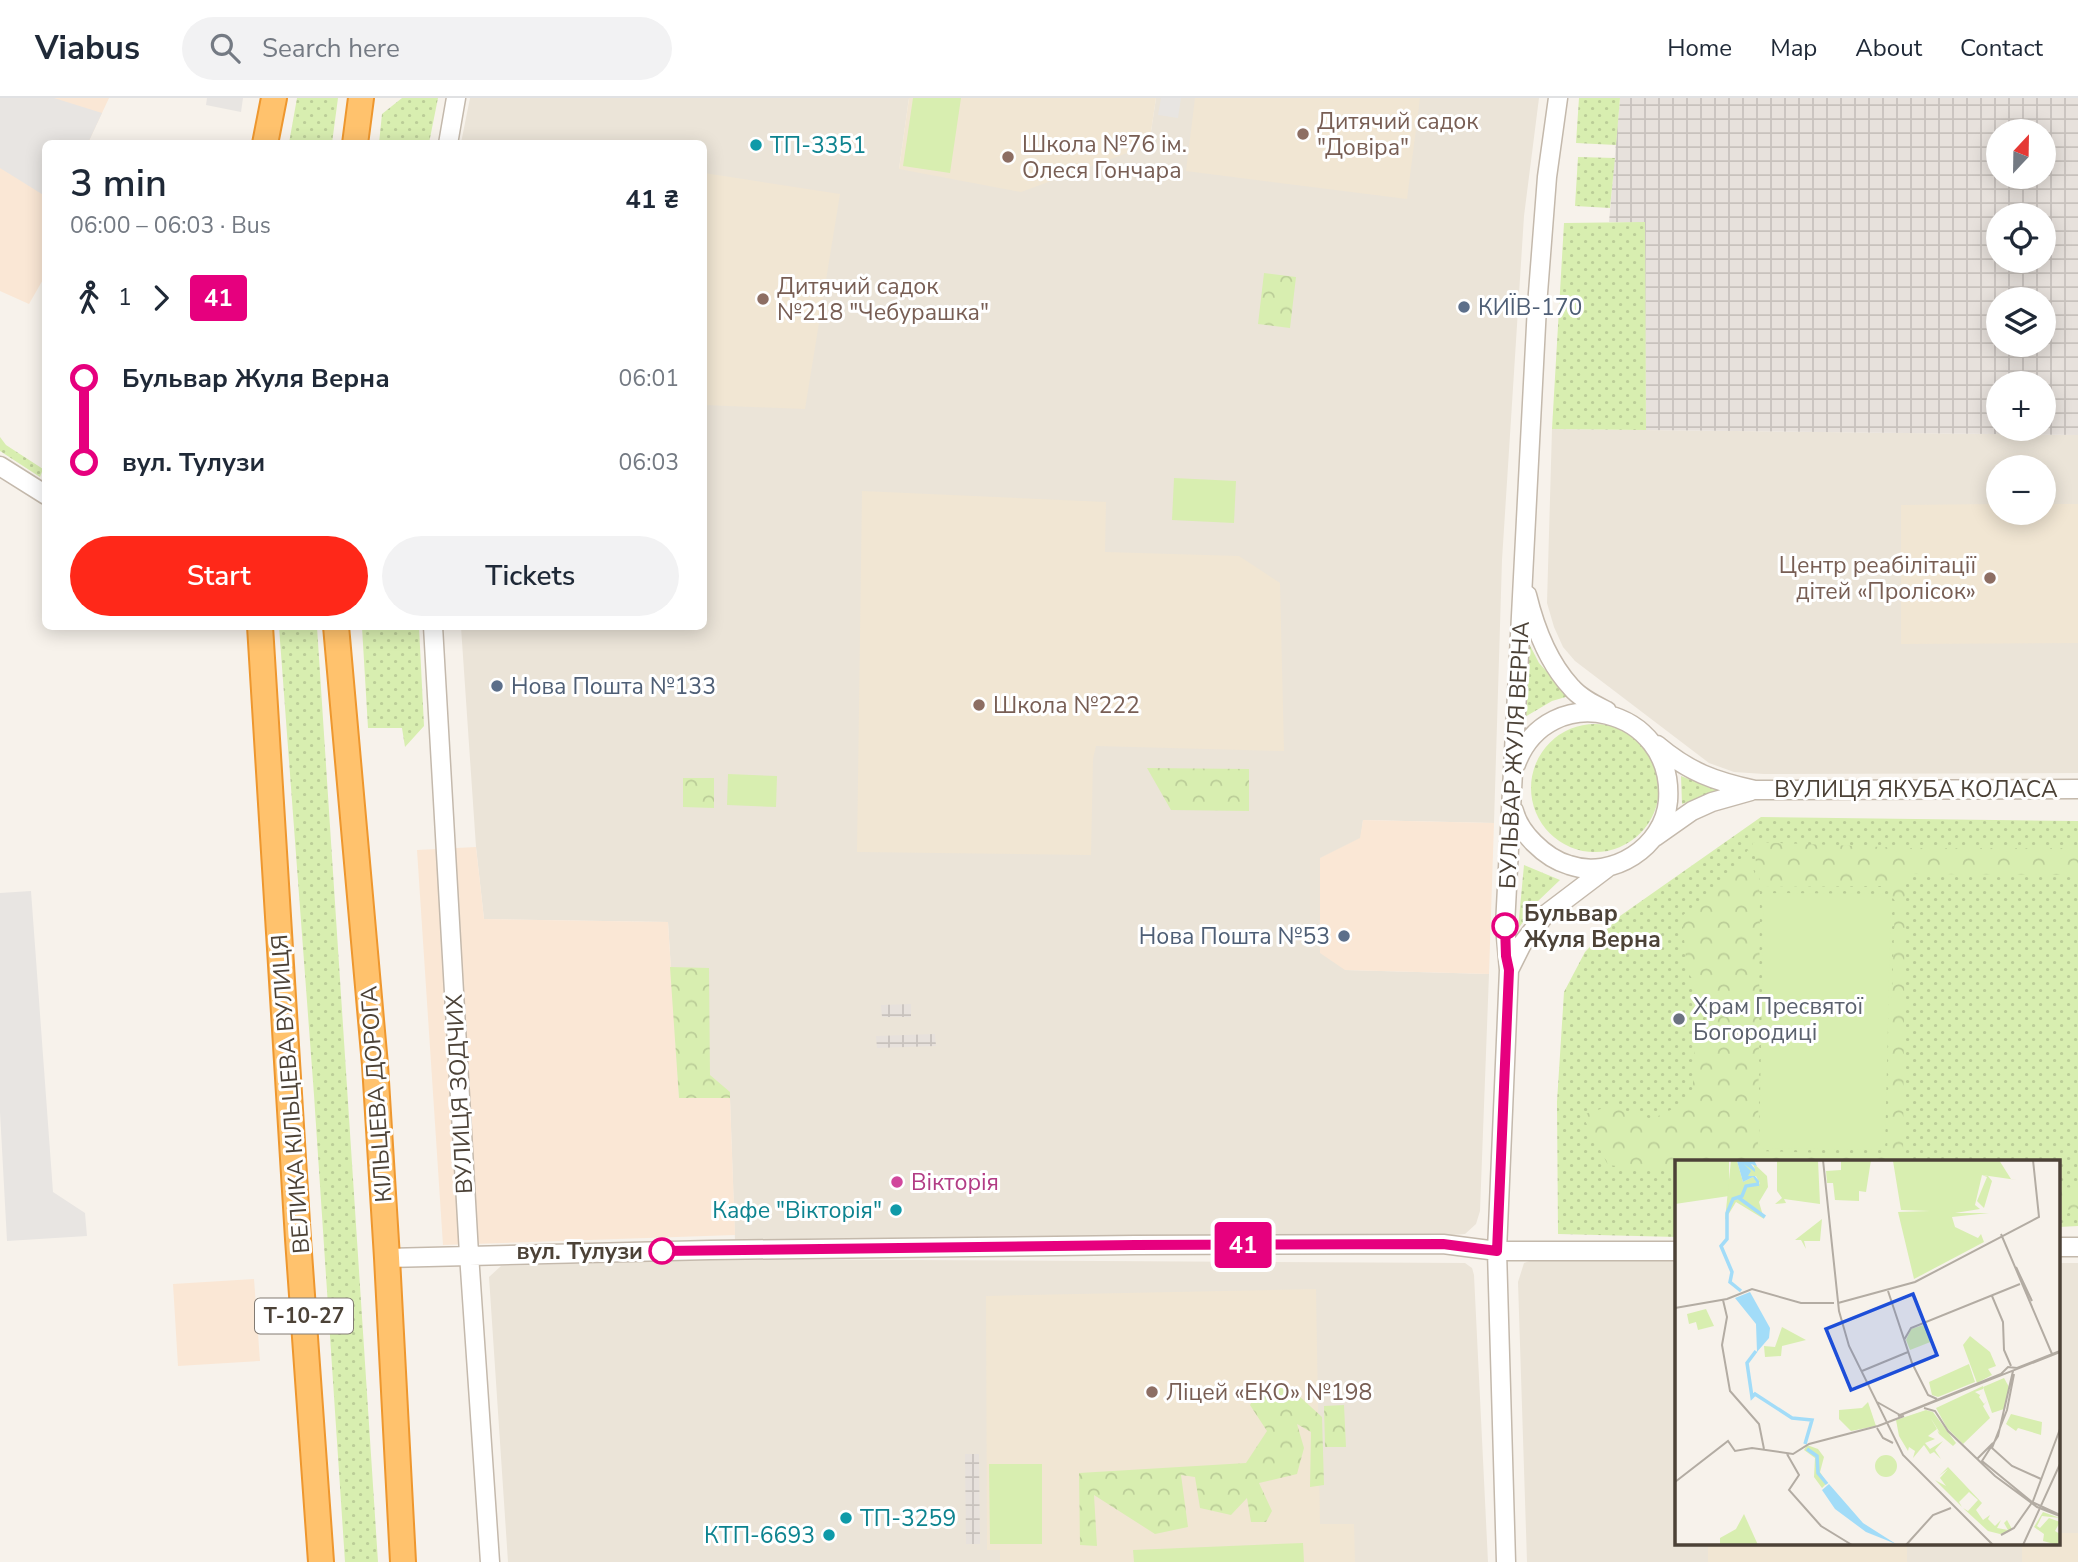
<!DOCTYPE html>
<meta charset="utf-8">
<style>
:root{--surface:#fff;--page:#f2f2f3;--text:#1f2937;--muted:#747a83;--line:#e0e1e3;--accent:#ff2819}
body{margin:0;font-family:"Nunito Sans",sans-serif;background:var(--page);color:var(--text);height:100vh;display:flex;flex-direction:column;font-size:26px;white-space:nowrap}
*{box-sizing:border-box;margin:0}
p{font-size:23px;color:var(--muted)}
.icon{flex:none;width:38px;height:38px;fill:none;stroke:currentColor;stroke-width:2;stroke-linecap:round;stroke-linejoin:round}
.map{position:relative;flex:1;overflow:hidden}
.details{position:absolute;left:42px;top:42px;width:665px;height:490px;display:flex;flex-direction:column;background:var(--surface);border-radius:10px;box-shadow:0 4px 18px #0003}
.details>*{flex:none}
.badge{padding:0 14px;border-radius:5px;font-size:24px;line-height:46px}
.needle{width:46px;rotate:22deg}
.controls{position:absolute;left:1986px;top:21px;display:grid;gap:14px}
.controls a{display:grid;place-items:center;width:70px;height:70px;border-radius:50%;background:var(--surface);box-shadow:0 4px 18px #0003;font-size:35px}
.map>.badge{position:absolute;translate:-50% -50%;box-shadow:0 0 0 4px #fff}
.legs{display:flex;align-items:center;gap:10px;height:77px;padding:0 28px;font-size:23px}
.legs p{margin-inline-start:auto}
.head{display:flex;align-items:center;justify-content:space-between;height:119px;padding:0 28px}
h1{font-size:38px;font-weight:600;line-height:52px}
.action{display:flex;gap:14px;margin-top:auto;padding:14px 28px}
.action a{flex:1;height:80px;border-radius:42px;background:var(--accent);color:#fff;font-size:28px;font-weight:600;line-height:80px;text-align:center}
.action a+a{background:var(--page);color:var(--text)}
ul{padding:0 28px;list-style:none}
li{display:flex;align-items:center;gap:24px;height:84px;font-size:26px}
li i{display:grid;place-items:center;width:10px;height:100%;margin:0 9px;background:currentColor}
li i::after{content:'';width:18px;height:18px;margin:-9px;border:5px solid;border-radius:50%;background:var(--surface)}
li p{margin-inline-start:auto}
li:first-child i{background:linear-gradient(#0000 50%,currentColor 0)}
li:last-child i{background:linear-gradient(currentColor 50%,#0000 0)}
header{display:flex;align-items:center;gap:42px;box-sizing:border-box;height:98px;padding:0 35px;background:var(--surface);border-bottom:2px solid var(--line)}
header strong{font-size:33px}
nav{display:flex;gap:38px;margin-inline-start:auto;font-size:24px}
.search{width:490px;height:63px;background:var(--page);display:flex;align-items:center;gap:18px;box-sizing:border-box;padding:0 24px;border-radius:38px;color:var(--muted);font-size:26px}
.map>svg:first-child{display:block}
.residential{fill:#ebe4d8;fill-rule:evenodd}
.commercial{fill:#fae7d5}
.industrial{fill:url(#industrial-grid);fill-rule:evenodd}
.education{fill:#f1e6d3}
.grass{fill:url(#grass-dots)}
.forest{fill:url(#forest-crowns)}
.pitch{fill:#d8eeb0}
.parking{fill:#e8e5e2}
.lines{fill:none;stroke-linecap:round;stroke-linejoin:round}
.minor-casing{stroke:#c4b9ac;stroke-width:21}
.highway-casing{stroke:#ee972e;stroke-width:28}
.minor{stroke:#fff;stroke-width:18}
.highway{stroke:#ffc26d;stroke-width:24}
.line-1-casing{stroke:#fff;stroke-width:16}
.line-1{stroke:#e6007e;stroke-width:10}
.education-dot{fill:#8d6e63;stroke:#fff;stroke-width:2.5}
.culture-dot{fill:#0f9aa8;stroke:#fff;stroke-width:2.5}
.service-dot{fill:#5c6f8a;stroke:#fff;stroke-width:2.5}
.stop-1-dot{fill:#fff;stroke:#e6007e;stroke-width:3.5}
.worship-dot{fill:#6b7280;stroke:#fff;stroke-width:2.5}
.hotel-dot{fill:#d1479c;stroke:#fff;stroke-width:2.5}
.labels{text-anchor:middle;stroke-width:6;stroke-linejoin:round;paint-order:stroke}
.shield{fill:#fff;stroke:#827b73;stroke-width:2}
.shield-label{font-size:21px;font-weight:bold;fill:#4c4237}
.education-label{font-size:23px;fill:#785e54;stroke:#fff;text-anchor:start}
.culture-label{font-size:23px;fill:#0d838f;stroke:#fff;text-anchor:start}
.service-label{font-size:23px;fill:#4e5e75;stroke:#fff;text-anchor:start}
.street-label{font-size:23px;fill:#4c4237;stroke:#fff}
.stop-label{font-size:23px;font-weight:bold;fill:#4c4237;stroke:#fff;text-anchor:start}
.worship-label{font-size:23px;fill:#5b616d;stroke:#fff;text-anchor:start}
.hotel-label{font-size:23px;fill:#b23c85;stroke:#fff;text-anchor:start}
.inset-river{fill:none;stroke:#a2dcf8;stroke-width:3.5}
.inset-road{fill:none;stroke:#b3aca3;stroke-width:2}
.view{fill:#1d4ed8;fill-opacity:0.15;stroke:#1d4ed8;stroke-width:3.5}
.inset-edge{fill:none;stroke:#4c4237;stroke-width:3.5}
</style>
<header>
<strong>Viabus</strong>
<div class="search"><svg class="icon" aria-label="search" viewBox="0 0 24 24"><circle cx="10" cy="10" r="6"/><path d="M15 15l6 6"/></svg>Search here</div>
<nav><a>Home</a><a>Map</a><a>About</a><a>Contact</a></nav>
</header>
<div class="map">
<svg width="2078" height="1464" viewBox="0 0 2078 1464">
<defs>
<pattern id="industrial-grid" width="8" height="8" patternUnits="userSpaceOnUse" patternTransform="scale(1.75)"><rect width="8" height="8" fill="#e7e1dc"/><path d="M0 4h8M4 0v8" fill="none" stroke="#c8c2bd"/></pattern>
<pattern id="grass-dots" width="8" height="8" patternUnits="userSpaceOnUse" patternTransform="scale(1.75)"><rect width="8" height="8" fill="#d8eeb0"/><path d="M2 2h.1M6 6h.1" fill="none" stroke="#bbcd98" stroke-width="1.8" stroke-linecap="round"/></pattern>
<pattern id="forest-crowns" width="20" height="18" patternUnits="userSpaceOnUse" patternTransform="scale(1.75)"><rect width="20" height="18" fill="#d8eeb0"/><path d="M2 6a3 3 0 1 1 6 0M12 15a3 3 0 1 1 6 0" fill="none" stroke="#bbcd98"/></pattern>
</defs>
<rect width="100%" height="100%" fill="#f7f2eb"/>
<!-- residential -->
<path class="residential" d="M470,0H909L899,71L1149,47L1156,0H1539L1524,118L1502,462L1494,725L1363,722L1345,872L1489,876L1480,1113L1476,1126L1465,1136L1441,1138L735,1143L730,1001L679,1000L668,824L484,821L476,749L461,529L704,528V46L461,45Z
M1552,331L2078,337V675L1764,676L1734,674L1709,665L1575,563L1563,549L1554,529L1547,505ZM1998,369H2044V415H1998Z
M1540,1159L1677,1161V1445H2059V1165H2078V1464H1527L1518,1184L1524,1165Z
M736,1161L1465,1165L1472,1170L1474,1177L1488,1464H508L489,1179L501,1168Z"/>
<!-- commercial -->
<path class="commercial" d="M0,0H109L88,45L46,46L45,178L29,206L0,193Z
M1363,722L1494,725L1489,876L1345,872L1320,855V760L1360,740Z
M476,749L484,821L668,824L679,1000H730L735,1137L443,1147L417,752Z
M254,1181L260,1263L178,1268L173,1186Z"/>
<!-- industrial -->
<path class="industrial" d="M1620,0H2078V337L1646,332L1645,125L1609,124ZM1998,33H2044V79H1998ZM1998,117H2044V163H1998ZM1998,201H2044V247H1998ZM1998,285H2044V331H1998Z
M911,906V919H882L881,907Z
M935,936L936,948L877,950L876,938Z
M965,1356H979L980,1446H966Z"/>
<!-- education -->
<path class="education" d="M909,0H1156L1149,47L1021,94L899,71Z
M1195,0H1420L1407,101L1186,73Z
M704,75L840,96L805,311L704,307Z
M862,393L1106,404L1105,454L1239,458L1280,485L1284,653L1096,648L1093,661L1091,757L857,754Z
M1998,406V415H2044V406H2078V545L1901,546V407Z
M1316,1191L1320,1426H1354L1355,1464H1000V1452H987L986,1198Z
M2059,1435H2078V1464H2022V1445H2059Z
M1708,1445H1907V1464H1708Z"/>
<!-- grass -->
<path class="grass" d="M297,0H338L332,45H289Z
M402,0H438L429,45H379L382,16Z
M1579,0H1620L1616,47L1576,45Z
M1578,59L1615,60L1610,110L1575,108Z
M1645,124L1646,332L1552,331L1564,125Z
M0,339L6,347L43,371L40,379L0,353Z
M279,529H317L378,1464H345L314,997Z
M362,529H419L424,628L405,649L402,630H368Z
M1524,536L1539,565L1569,598L1552,603L1523,620Z
M1531 690a64 64 0 1 1 128 0a64 64 0 1 1-128 0Z
M1681,678L1720,693L1682,706Z
M1761,719L2078,723V1128L2059,1129V1063H1677V1139L1558,1136L1557,1004L1564,894L1585,854L1620,818Z
M1524,767L1560,782L1537,804L1518,831Z"/>
<!-- forest -->
<path class="forest" d="M1264,175L1296,179L1290,230L1258,226Z
M1147,670L1249,671V713L1171,712Z
M683,680H714V710L683,709Z
M1752,744L1909,750H2078V777L1905,776L1903,1063H1677V1085L1671,1074L1608,1067L1582,1017L1610,1008L1652,1021L1693,1001V959L1710,908L1687,873L1682,818L1720,786L1748,752L1760,795L1758,1053L1887,1057L1895,803L1884,788L1761,789Z
M670,869L709,870L710,977L730,994V1000H679Z
M2059,1089L2078,1090V1111L2059,1112Z
M1287,1287L1322,1319L1324,1387L1310,1389L1311,1334L1297,1326L1304,1350L1297,1376L1259,1385L1272,1413L1266,1424H1251L1247,1400L1231,1417L1200,1410L1195,1379L1181,1377L1188,1429L1155,1436L1094,1397L1097,1448L1080,1447L1079,1375L1246,1365L1267,1333L1250,1307L1258,1293Z
M1344,1307L1346,1349H1325L1324,1308Z"/>
<!-- pitch -->
<path class="pitch" d="M913,0H961L950,75L903,68Z
M1174,380L1236,383L1234,425L1172,422Z
M728,676L777,678L776,709L727,707Z
M1764,795L1891,796L1885,1052L1759,1050Z
M989,1366H1042V1446H990Z
M1303,1445L1304,1464H1134L1133,1452Z"/>
<!-- parking -->
<path class="parking" d="M0,0H54L102,15L88,45L46,46L45,98L0,70Z
M207,0H243L241,14L206,7Z
M1161,0H1181L1178,20L1158,17Z
M31,793L53,1094L85,1115L87,1138L7,1143L0,1014V795Z"/>
<g class="lines">
<defs>
<path id="minor" d="M448,46L456,0
M0,368L46,397
M1527,497C1535,530 1548,564 1571,589C1580,600 1595,607 1607,613
M433,528L469,1156L490,1464
M1657,647C1689,674 1714,683 1755,692L2078,691
M1514,713C1517,725 1525,736 1534,745C1544,755 1555,763 1569,767C1612,782 1664,749 1668,703C1675,608 1548,580 1516,666
M1655,739L1692,713L1712,704L1751,693
M1509,872L1522,846L1545,817L1607,770
M2059,1149H2078
M387,1160L710,1152L1135,1147L1443,1146L1497,1153H1677
M1506,1464L1497,1153L1509,872L1505,828L1537,208L1547,79L1558,0"/>
<path id="highway" d="M265,46L274,0
M355,46L361,0
M260,528L298,1141L321,1464
M336,528L375,967L387,1160L403,1464"/>
</defs>
<!-- minor casing -->
<use href="#minor" class="minor-casing"/>
<!-- highway casing -->
<use href="#highway" class="highway-casing"/>
<!-- minor -->
<use href="#minor" class="minor"/>
<!-- highway -->
<use href="#highway" class="highway"/>
</g>
<g class="lines">
<defs>
<path id="line-1" d="M662,1153L1135,1147L1443,1146L1497,1153L1509,872L1506,858L1505,828"/>
</defs>
<!-- line-1 casing -->
<use href="#line-1" class="line-1-casing"/>
<!-- line-1 -->
<use href="#line-1" class="line-1"/>
</g>
<!-- markers -->
<g class="education-dot">
<circle cx="1303" cy="36" r="7"/>
<circle cx="1008" cy="59" r="7"/>
<circle cx="763" cy="201" r="7"/>
<circle cx="1990" cy="480" r="7"/>
<circle cx="979" cy="607" r="7"/>
<circle cx="1152" cy="1294" r="7"/>
</g>
<g class="culture-dot">
<circle cx="756" cy="47" r="7"/>
<circle cx="896" cy="1112" r="7"/>
<circle cx="846" cy="1420" r="7"/>
<circle cx="829" cy="1437" r="7"/>
</g>
<g class="service-dot">
<circle cx="1464" cy="209" r="7"/>
<circle cx="497" cy="588" r="7"/>
<circle cx="1344" cy="838" r="7"/>
</g>
<g class="stop-1-dot">
<circle cx="1505" cy="828" r="12"/>
<circle cx="662" cy="1153" r="12"/>
</g>
<circle class="worship-dot" cx="1679" cy="921" r="7"/>
<circle class="hotel-dot" cx="897" cy="1084" r="7"/>
<g class="labels">
<!-- shield labels -->
<rect class="shield" x="255" y="1200.5" width="98" height="35" rx="5"/>
<g class="shield-label">
<text x="304" y="1225">Т-10-27</text>
</g>
<!-- education labels -->
<g class="education-label">
<text x="1317" y="31">Дитячий садок<tspan x="1317" dy="26">"Довіра"</tspan></text>
<text x="1022" y="54">Школа №76 ім.<tspan x="1022" dy="26">Олеся Гончара</tspan></text>
<text x="777" y="196">Дитячий садок<tspan x="777" dy="26">№218 "Чебурашка"</tspan></text>
<text x="1976" y="475" text-anchor="end">Центр реабілітації<tspan x="1976" dy="26">дітей «Пролісок»</tspan></text>
<text x="993" y="615">Школа №222</text>
<text x="1166" y="1302">Ліцей «ЕКО» №198</text>
</g>
<!-- culture labels -->
<g class="culture-label">
<text x="770" y="55">ТП-3351</text>
<text x="882" y="1120" text-anchor="end">Кафе "Вікторія"</text>
<text x="860" y="1428">ТП-3259</text>
<text x="815" y="1445" text-anchor="end">КТП-6693</text>
</g>
<!-- service labels -->
<g class="service-label">
<text x="1478" y="217">КИЇВ-170</text>
<text x="511" y="596">Нова Пошта №133</text>
<text x="1330" y="846" text-anchor="end">Нова Пошта №53</text>
</g>
<!-- street labels -->
<g class="street-label">
<text transform="translate(1514 657) rotate(-87)" y="8">БУЛЬВАР ЖУЛЯ ВЕРНА</text>
<text x="1916" y="699">ВУЛИЦЯ ЯКУБА КОЛАСА</text>
<text transform="translate(290 996) rotate(-94)" y="8">ВЕЛИКА КІЛЬЦЕВА ВУЛИЦЯ</text>
<text transform="translate(376 996) rotate(-94)" y="8">КІЛЬЦЕВА ДОРОГА</text>
<text transform="translate(459 996) rotate(-93)" y="8">ВУЛИЦЯ ЗОДЧИХ</text>
</g>
<!-- stop labels -->
<g class="stop-label">
<text x="1524" y="823">Бульвар<tspan x="1524" dy="26">Жуля Верна</tspan></text>
<text x="643" y="1161" text-anchor="end">вул. Тулузи</text>
</g>
<!-- worship labels -->
<g class="worship-label">
<text x="1693" y="916">Храм Пресвятої<tspan x="1693" dy="26">Богородиці</tspan></text>
</g>
<!-- hotel labels -->
<g class="hotel-label">
<text x="911" y="1092">Вікторія</text>
</g>
</g>
<!-- overview -->
<g transform="translate(1675 1062)">
<rect width="385" height="385" fill="#f7f2eb"/>
<path d="M307,15L313,16L317,21L309,48L302,41L312,17ZM251,164L258,181L235,190L231,180L236,169ZM294,204L300,222L263,237L257,235L254,222ZM308,226V229L300,232L305,235L308,230L304,237L309,244L312,241L308,246L315,258L288,284L272,268L261,248ZM193,242L201,266L176,271L164,259V250L187,248ZM251,250L258,252L281,283L278,286L264,274L262,270L265,273L255,257L262,269L253,276L260,279L250,283L255,289L268,281L260,290L266,299L259,292L255,294L249,285L238,298L240,291L234,287L233,291L224,276L221,260ZM200 306a11 11 0 1 1 22 0a11 11 0 1 1-22 0ZM273,307L307,343L301,350L308,360L315,355L313,359L320,366L326,360L322,368L333,370L329,363L332,360L337,369L331,373L325,374L313,371L288,348L293,351L303,340L294,332L284,342L287,347L260,320L271,326L265,318L273,309L264,316ZM368,352L385,358L367,356L362,366L365,368L374,358L385,362L380,371L385,374L383,385L368,381L369,374L359,367Z" fill="#d8eeb0"/>
<path d="M0,0H54V36L0,44ZM102,0H143L145,44L109,39L111,43L100,44L107,38L102,31ZM166,0H196L191,32L184,31V41L160,40L158,23H152L151,11L166,10ZM324,0L336,19L342,20L307,15L300,45L305,49L280,53H314L277,57L280,67L303,78L306,74L309,82L239,119L223,52L255,51L226,50L218,1ZM147,59L145,81H129L131,89L126,80H120ZM107,167L131,180L107,186L106,196L90,197L89,186L100,187ZM295,176L315,192L321,206L313,209L317,215L302,223L288,185ZM329,218L334,227L329,249L317,253L308,227ZM336,254L367,262L366,275L343,268L341,271L331,264ZM132,285L143,289L149,297L145,312L152,323L147,328L139,317L140,298L129,290ZM69,354L83,385H45V378L61,369Z" fill="#d8eeb0"/>
<path d="M56,0L62,1L68,22L78,17L85,24L81,16H73L68,1L80,9L77,2L92,16L93,27L84,42L89,59L61,42L50,60Z" fill="#d8eeb0"/>
<path d="M31,149L39,166L23,170L21,162L14,164L12,154Z" fill="#d8eeb0"/>
<path d="M79,0L82,6L76,4L80,9V12L69,4L76,11L73,16H80L84,21V26L78,17L68,22L62,1ZM75,132L95,168L94,178L82,192L81,164L60,138ZM154,324L188,363L221,384L191,372L160,349L147,330Z" fill="#a2dcf8"/>
<path class="inset-river" d="M64,38L90,57M66,131L55,122L57,112L46,86L52,79V53L58,39L67,36L71,26L84,24M81,191L72,203L77,237L80,234L117,258L137,260L130,284M132,289L142,296L143,313L152,324"/>
<path class="inset-road" d="M148,0L164,151L174,186L228,295L318,385M326,74L377,194M341,107L357,141M213,131L237,203L253,235L262,239M317,136L328,162L329,190L336,206M48,140L52,157L47,185L55,231L84,264L89,289M163,143L240,122L364,57L358,0M0,148L52,139L77,129L126,143H159M229,180L236,168L345,124M187,211L233,192M338,211L323,276L307,301L357,342L385,355M339,214L332,250L317,288L337,306L366,319M202,242L225,255L326,214L333,207L342,208L385,191M249,248L260,251L273,271L320,316L362,347L385,356M223,256L385,192M203,266L229,256M202,268L208,278L218,283M112,294L124,315L114,330L146,366L177,385M302,299L318,283M0,322L53,281L60,291L77,288L118,294L134,284L203,266M326,375L339,368L358,341L385,269M231,385L258,355L276,348M348,385L385,304"/>
<path class="view" d="M238,134L262,195L176,230L151,169Z"/>
<rect width="385" height="385" class="inset-edge"/>
</g>
</svg>
<div class="controls">
<a><svg class="needle" viewBox="-14 -14 28 28"><path d="M0-13l5 13h-10z" fill="#e53935"/><path d="M0 13l5-13h-10z" fill="#747a83"/></svg></a>
<a><svg class="icon" aria-label="locate" viewBox="0 0 24 24"><circle cx="12" cy="12" r="6"/><path d="M12 2v4M12 18v4M2 12h4M18 12h4"/></svg></a>
<a><svg class="icon" aria-label="layers" viewBox="0 0 24 24"><path d="M12 4l9 5-9 5-9-5zM3 14l9 5 9-5"/></svg></a>
<a>+</a>
<a>−</a>
</div>
<b class="badge" style="left:1243px;top:1147px;background:#e6007e;color:#fff">41</b>
<section class="details">
<div class="head"><div><h1>3 min</h1><p>06:00 – 06:03 · Bus</p></div><b>41 ₴</b></div>
<div class="legs"><svg class="icon" aria-label="walk" viewBox="0 0 24 24"><circle cx="13" cy="4" r="2"/><path d="M13 8l-2 6 4 7M11 14l-3 7M7 12l3-4h3l4 4"/></svg>1<svg class="icon" aria-label="forward" viewBox="0 0 24 24"><path d="M9 5l7 7-7 7"/></svg><b class="badge" style="background:#e6007e;color:#fff">41</b></div>
<ul>
<li><i style="color:#e6007e"></i><b>Бульвар Жуля Верна</b><p>06:01</p></li>
<li><i style="color:#e6007e"></i><b>вул. Тулузи</b><p>06:03</p></li>
</ul>
<div class="action"><a>Start</a><a>Tickets</a></div>
</section>
</div>
